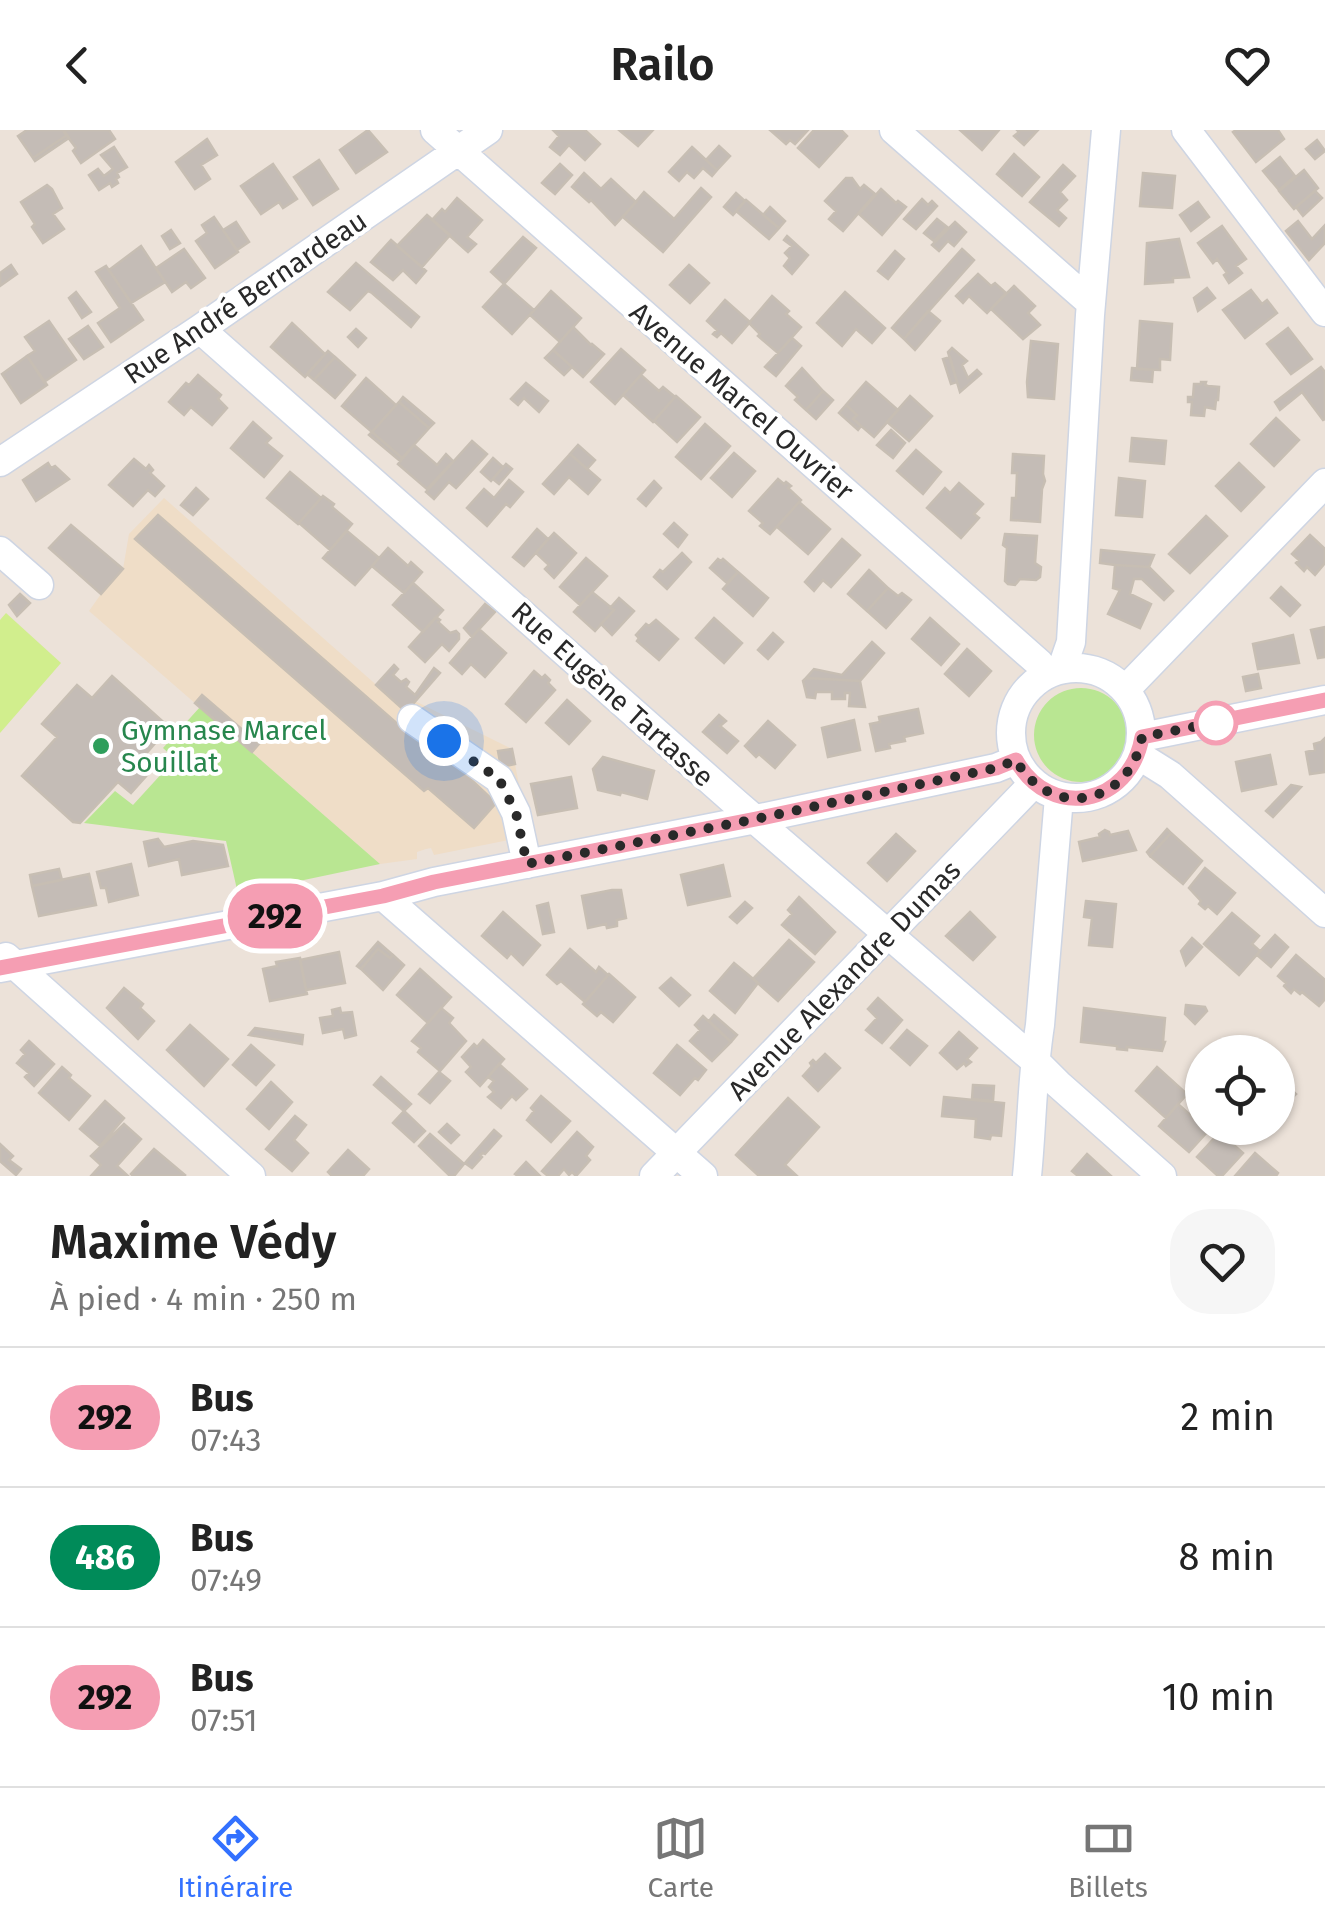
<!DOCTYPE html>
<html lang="fr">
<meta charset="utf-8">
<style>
:root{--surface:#fff;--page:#f6f6f6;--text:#222;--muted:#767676;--line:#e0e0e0;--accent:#3371ff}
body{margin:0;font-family:"Fira Sans",sans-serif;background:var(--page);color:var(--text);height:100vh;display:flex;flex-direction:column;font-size:38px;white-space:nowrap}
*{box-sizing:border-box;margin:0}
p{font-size:32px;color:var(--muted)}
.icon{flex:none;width:55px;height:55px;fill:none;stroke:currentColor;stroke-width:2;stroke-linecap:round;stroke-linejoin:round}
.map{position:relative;height:1046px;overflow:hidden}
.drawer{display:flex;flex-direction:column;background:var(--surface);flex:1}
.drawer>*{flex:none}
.badge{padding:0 20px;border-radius:32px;font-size:35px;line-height:65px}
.tools{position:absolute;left:1185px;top:905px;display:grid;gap:20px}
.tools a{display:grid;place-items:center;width:110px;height:110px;border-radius:50%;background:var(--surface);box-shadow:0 2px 8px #0004;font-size:50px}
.you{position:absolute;width:50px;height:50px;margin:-25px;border:8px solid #fff;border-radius:50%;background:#1a73e8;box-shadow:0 0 0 15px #1a73e833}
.map>.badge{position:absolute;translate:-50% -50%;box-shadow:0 0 0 5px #fff}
.round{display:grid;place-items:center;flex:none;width:105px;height:105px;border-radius:40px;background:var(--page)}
.head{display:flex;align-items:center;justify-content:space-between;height:170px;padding:0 50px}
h1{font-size:48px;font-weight:600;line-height:75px}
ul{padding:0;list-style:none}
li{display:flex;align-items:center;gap:30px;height:140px;padding:0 50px;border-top:2px solid var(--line)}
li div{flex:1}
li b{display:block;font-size:38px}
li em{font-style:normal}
li .badge{min-width:110px;font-weight:700;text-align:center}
header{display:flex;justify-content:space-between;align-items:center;height:130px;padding:0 50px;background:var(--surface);font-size:45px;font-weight:600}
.tab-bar{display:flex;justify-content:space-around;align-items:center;height:140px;border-top:2px solid var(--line);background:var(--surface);font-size:28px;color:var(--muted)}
.tab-bar a{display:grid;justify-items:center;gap:5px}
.tab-bar .active{color:var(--accent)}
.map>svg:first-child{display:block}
.education{fill:#efddc7}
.green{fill:#b9e692}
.pitch{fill:#d1ee8d}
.building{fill:#c4bcb6;stroke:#c7beb3;stroke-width:2.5}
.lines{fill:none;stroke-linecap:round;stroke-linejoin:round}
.minor-casing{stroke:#ced5e3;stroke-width:31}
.minor{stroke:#fff;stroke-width:28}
.line-casing{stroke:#fff;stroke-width:22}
.line{stroke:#f59eb3;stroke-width:15}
.walk{stroke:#292929;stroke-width:10;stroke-dasharray:0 18}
.stop-dot{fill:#fff;stroke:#f59eb3;stroke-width:5}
.leisure-dot{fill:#2e9e5b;stroke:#fff;stroke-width:4}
.labels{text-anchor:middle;stroke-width:8;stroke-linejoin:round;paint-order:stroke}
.street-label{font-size:28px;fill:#292929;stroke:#fff}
.leisure-label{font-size:28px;fill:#27864d;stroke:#fff;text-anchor:start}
</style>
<header><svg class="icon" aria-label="back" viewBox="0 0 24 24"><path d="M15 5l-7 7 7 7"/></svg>Railo<svg class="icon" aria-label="heart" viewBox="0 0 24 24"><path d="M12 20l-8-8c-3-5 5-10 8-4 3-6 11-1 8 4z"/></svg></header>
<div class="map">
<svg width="1325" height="1046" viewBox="0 0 1325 1046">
<rect width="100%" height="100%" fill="#ece2d9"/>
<!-- education -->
<path class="education" d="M164,368L406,581L415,571L512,619L529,706L434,725L431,718L426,719L417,722V729L380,734L89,481L101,464L123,439L129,404Z"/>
<!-- green -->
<path class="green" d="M1034 605a47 47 0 1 1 94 0a47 47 0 1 1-94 0Z
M200,577L380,734L238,764L226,711L84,693L115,661L133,675L175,629L163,618Z"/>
<!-- pitch -->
<path class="pitch" d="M6,483L61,533L0,603V490Z"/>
<!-- building -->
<path class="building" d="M27,0H63L67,5L33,28L18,6Z
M67,0H109L115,9L81,33L73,21L76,18L64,2Z
M368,0L387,22L356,43L340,20Z
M585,0L600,14L585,30L569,15L560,25L550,17L559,6L553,0Z
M619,0H653L638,16Z
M770,0H808L795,14L790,10L786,14Z
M814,0H841L847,6L819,37L798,18Z
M960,0H999L982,20Z
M1017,0H1038L1024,15L1014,6L1019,2Z
M1236,0H1278L1284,9L1256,32L1233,2Z
M67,5L69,8L35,31L33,28Z
M207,9L217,25L201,35L210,49L195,59L176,32Z
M1317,10L1325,21L1315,29L1306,19Z
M719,16L730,26L717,40L706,30Z
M114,17L127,37L117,43L119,47L116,49L118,53L112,57L110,53L99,60L89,45L98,39L104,46L113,39L101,25Z
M692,17L717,40L712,46L703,38L694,48L687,42L679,51L669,42Z
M1014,24L1039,47L1022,66L997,44Z
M1280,27L1295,46L1279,60L1263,41Z
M319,30L338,59L313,75L294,47Z
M273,34L297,69L283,78L279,72L261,84L241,56Z
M560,34L572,45L555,64L542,53Z
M1063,35L1075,46L1060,62L1067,70L1057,80L1066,88L1059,96L1030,72Z
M1304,40L1318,58L1294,79L1279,61Z
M584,43L601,59L611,49L636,72L615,95L591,70L589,72L572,57Z
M1143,43L1175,46L1172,78L1140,76Z
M846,48H852L860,59L864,55L875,64L843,101L829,89L836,81L825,71Z
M47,55L52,59L62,78L53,84L64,99L43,113L32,97L35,94L21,72Z
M701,58L711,67L663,122L623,87L644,62L674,89Z
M881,59L896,73L898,71L906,77L882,105L859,84Z
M1315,61L1322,68L1303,86L1296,77Z
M736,63L745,71L733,85L724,77Z
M457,68L482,90L467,107L476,114L468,122L432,90L442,79L445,82Z
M922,69L928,75L932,71L937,76L916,99L904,89Z
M746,70L779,98L769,109L736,81Z
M1198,72L1209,87L1191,101L1180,85Z
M770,77L785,91L779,98L763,85Z
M427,85L450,105L422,137L397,116Z
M214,87L238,122L215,138L196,111L207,103L202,95Z
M937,89L947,97L934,111L924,103Z
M1298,91L1312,109L1325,95V113L1309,130L1286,101Z
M236,92L249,112L237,120L223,100Z
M955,92L966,102L954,116L948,111L939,121L932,115Z
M1222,96L1246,129L1236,136L1242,143L1229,153L1224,145L1227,143L1217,129L1213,133L1198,113Z
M171,100L180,113L170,119L162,106Z
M787,106L808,125L792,144L784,136L790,128L785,123L792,116L784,110Z
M523,107L536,118L504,154L491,142Z
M1179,109L1189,147L1173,148V152L1145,154L1147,113Z
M391,110L426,141L416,153L403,140L393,150L371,132Z
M141,116L165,152L131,173L109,140Z
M184,119L205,148L191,158L186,152L172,162L156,138Z
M962,119L974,130L904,209L892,198Z
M895,121L904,129L888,149L878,141Z
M356,133L419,187L411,197L372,163L368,161L350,180L328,162Z
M11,135L17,144L0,156V143Z
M689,135L709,153L690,173L670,155Z
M106,136L143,190L111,212L98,193L120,178L96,142Z
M978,144L991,156L995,153L1006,163L987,183L969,166L963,173L956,166Z
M504,154L534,180L512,204L483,177Z
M1014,156L1035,176L1028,183L1040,195L1023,209L991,179Z
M1207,158L1215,168L1198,181L1194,168Z
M1251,160L1262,174L1267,170L1277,183L1245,208L1223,180Z
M551,161L581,188L560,212L530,185Z
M76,162L91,182L82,188L69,168Z
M845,162L885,198L872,213L856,199L842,216L817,193Z
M772,166L789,181L786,184L801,197L778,223L758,206L760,204L749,193Z
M725,170L750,192L732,213L721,203L717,207L713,204L717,200L707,191Z
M928,181L940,191L915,220L904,209Z
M49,191L76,230L44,252L27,226L35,221L25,207Z
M1140,191L1172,194L1170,230L1160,229V240L1137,239Z
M292,193L325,224L305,247L271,217Z
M88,196L103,217L84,229L69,209Z
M573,197L591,215L592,214L604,224L583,247L553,220Z
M1288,198L1312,229L1291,244L1267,214Z
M356,199L366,208L358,217L348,207Z
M792,208L801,216L776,246L765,237Z
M1031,211L1058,214L1054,269L1028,267L1027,252Z
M952,218L967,231L962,235L968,248L977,240L981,244L960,262L948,222Z
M621,219L645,240L615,274L591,252Z
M553,220L572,237L564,245L545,228Z
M328,221L335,227L314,250L307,244Z
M27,226L47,255L21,273L2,244Z
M335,227L355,245L335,268L314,250Z
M950,227L957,252L951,254L943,229Z
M1321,237L1325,242V289L1323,290L1302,262L1280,280L1275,272Z
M802,238L823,261L806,280L795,270L798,267L786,256Z
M1132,238L1153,240L1152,252L1131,250Z
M198,245L221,265L218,269L227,278L212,295L191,277L184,285L169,272L186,253L189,255Z
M641,245L659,261L663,257L675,267L653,292L623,265Z
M366,248L396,275L372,302L342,276Z
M866,252L898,280L874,307L853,289L857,285L846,275Z
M1201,252H1206L1205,255L1208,256L1219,257L1218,270H1216L1215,279L1205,277L1204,286L1191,285L1192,272H1188V267H1193L1194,254H1201Z
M526,253L548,271L539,282L524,268L518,275L511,269Z
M823,261L833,270L816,289L806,280Z
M676,266L700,287L677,312L654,291Z
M910,266L932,286L909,311L887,292Z
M403,267L434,293L429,298L399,272Z
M399,272L429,298L402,328L372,302Z
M846,275L857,285L853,289L861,296L858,300L839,283Z
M1276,288L1299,310L1274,336L1251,314Z
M253,292L271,308L266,313L282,326L264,347L231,318Z
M705,294L730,316L701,349L676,327Z
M891,300L905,313L893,328L877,315Z
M372,302L402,328L400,331L369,305Z
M1132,308L1166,311L1164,334L1130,331Z
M472,311L487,324L456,358L449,352L434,369L426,362Z
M414,315L437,335L446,324L453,331L427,359L398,334Z
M578,315L595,330L587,339L570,324Z
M916,320L941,342L923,364L897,341Z
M734,323L755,341L732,367L711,348Z
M570,324L600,350L588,364L569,347L554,364L543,354Z
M1013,324L1044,326L1043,344L1045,351L1042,359L1040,392L1011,390L1012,368H1016L1017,343H1012Z
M493,328L503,337L491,351L481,342Z
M134,329L146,339L149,335L153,340L150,343L164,356L155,366L148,360L133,376L109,355Z
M48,333L51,338L55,336L69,349L36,371L23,350Z
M1239,333L1264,357L1241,381L1216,356Z
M506,334L512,339L499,354L493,349Z
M290,342L321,368L298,394L267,368Z
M1119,348L1145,351L1142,387L1116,385Z
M778,349L784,354L786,352L791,356L788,358L801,370L770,404L760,396L763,393L749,381Z
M509,350L523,362L510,377L506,374L487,396L467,378L484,359L494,368Z
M654,351L661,358L646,376L638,369Z
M959,353L983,374L974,384L979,388L961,408L927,378L945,358L950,363Z
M196,358L208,369L193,385L181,375Z
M323,366L334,374L332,377L352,394L330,420L299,393Z
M799,372L830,399L808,424L777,397Z
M158,385L440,631L445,625L496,673L474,698L428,658L424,661L135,409Z
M1206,386L1227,406L1190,443L1169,424Z
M674,393L687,405L678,417L664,404Z
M71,395L123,439L101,464L49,418Z
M537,399L548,409L524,436L513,427Z
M347,401L379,428L355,455L323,428Z
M554,403L576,423L554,448L545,439L549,435L536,423Z
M1005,404L1037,406L1035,433L1041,437L1040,447L1036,450L1020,449L1015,455L1008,454L1005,451L1007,418L1003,415Z
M1310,405L1325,419V433L1315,445L1307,437L1304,441L1296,433L1299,430L1292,424Z
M842,409L860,425L831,457L823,450L814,461L805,452Z
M388,418L408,436L411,432L422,442L404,463L372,436Z
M1101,420L1154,425L1149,437L1115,435L1100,433Z
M682,423L691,432L667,459L654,447L660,440L663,442Z
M586,428L607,446L580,475L560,457Z
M718,429L721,431L723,429L738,442L727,453L710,438Z
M1115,435L1149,437L1173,461L1164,470L1142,449H1134L1130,464L1151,474L1140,498L1108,484L1120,460L1113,458Z
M869,440L888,458L867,481L848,464Z
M738,442L768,468L753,486L723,459Z
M413,453L443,480L423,502L393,475Z
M1281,457L1300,475L1290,486L1271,468Z
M888,458L898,466L902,463L911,470L886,498L867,481Z
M592,462L614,480L595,501L574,482Z
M20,464L30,473L17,486L9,475Z
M619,468L634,481L612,505L601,494L614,480L610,478Z
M485,474L495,482L472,507L464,498Z
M436,487L440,490L438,492L450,503L456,501L459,504V509L449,521L442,514L425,532L409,517Z
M714,488L742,513L724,533L696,508Z
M930,488L959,514L941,535L912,509Z
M656,490L678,509L659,530L637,511L639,508L636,505L646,494L649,496Z
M1325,497V527L1318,528L1311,500Z
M479,499L506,523L485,547L471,534L462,544L450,533Z
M773,503L783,512L768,529L758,520Z
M1293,505L1299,533L1258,539L1253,514Z
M872,512L884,523L860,551L806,548L814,539L842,545Z
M967,519L991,541L969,566L945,544Z
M394,535L398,539L393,545L401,552L406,549L409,552L406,557L415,565L434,538L440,543L406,582L376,555Z
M534,541L542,548L545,545L550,550L548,553L555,560L526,592L506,574Z
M1258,544L1261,558L1246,561L1243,547Z
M112,546L169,597L145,625L156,635L131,663L118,652L80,693L73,692L22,646L57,607L42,594L77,555L92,568Z
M806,548L860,551L865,577L849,576L850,563H845V569H832V562H816L815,568L807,567L803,551Z
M202,565L259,614L252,622L195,573Z
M567,570L590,591L569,614L546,593Z
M918,579L923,603L904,607L905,611L889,614L890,618L876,621L870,594L880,592L879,587Z
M719,585L726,591L720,596L738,611L727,623L703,602Z
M854,590L860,620L828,627L822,598Z
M768,591L795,615L775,638L759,624L756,627L745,616Z
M1325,608V642L1310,644L1306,622L1315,620L1314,614L1321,612Z
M512,619L515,634L501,637L498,621Z
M1270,625L1276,654L1242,661L1236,632Z
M603,627L654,641L647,669L621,662L620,665L598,660L593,639Z
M571,647L577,678L538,685L531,654Z
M1291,655L1301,657L1273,687L1266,681Z
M1167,699L1171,703L1150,726L1147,722Z
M1105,700L1109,702L1110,705L1128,701L1136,720L1083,731L1079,712L1100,707L1099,704Z
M1171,703L1202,731L1183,754L1150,726Z
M896,704L915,721L887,751L868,733Z
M158,709L164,717L193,711L223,715L228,736L182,745L179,729L149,736L144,712Z
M131,734L138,765L109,772L106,758H101L97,742Z
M723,735L730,766L688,775L681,745Z
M1205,738L1235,763L1217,784L1208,776L1205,779L1199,774L1201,771L1189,758Z
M59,739L62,750L32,756L30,745Z
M89,744L96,775L39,786L32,756Z
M612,760H621L626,788L617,790V796L607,798L606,794L588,798L582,766Z
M799,767L835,802L815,824L782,795L792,784L788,780Z
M1086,771L1116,774L1112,817L1089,815L1092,788L1084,787Z
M745,772L752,778L737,793L730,787Z
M548,773L554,802L543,804L537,776Z
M503,782L540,815L523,835L511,823L507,828L482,806Z
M970,782L995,807L973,830L946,806Z
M1232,783L1259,806L1252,814L1260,821L1239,845L1204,814Z
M1275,805L1288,817L1271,837L1257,825Z
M1192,808L1202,817L1186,835L1181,821Z
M789,810L814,832L778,871L753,849Z
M378,812L393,825L390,828L378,819L361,839L357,836Z
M378,819L390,828L393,825L404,835L383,860L361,839Z
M570,819L596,842L599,837L608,845L585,872L561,851L557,854L547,845Z
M339,822L345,853L306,860L300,830Z
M1296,825L1325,850V869L1319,876L1302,862L1300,864L1294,859L1291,863L1284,856L1286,853L1278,846Z
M300,828L307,864L270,871L263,839L277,836L276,832Z
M734,833L758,853L735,883L710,861Z
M420,839L451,867L428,893L397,865Z
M609,844L635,867L613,892L601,882L597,886L583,874Z
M671,848L690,865L679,876L660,858Z
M124,858L143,874L140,878L154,891L138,909L107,878Z
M878,868L902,890L882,913L866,900L877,888L868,879Z
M1186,875L1205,877L1207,881L1195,894L1185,884Z
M340,878L341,883L352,882L356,905L345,908L343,899L323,903L320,888L333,886L332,880Z
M441,878L453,888L449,893L466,911L440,941L418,922L421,918L412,911Z
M1084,878L1165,888L1163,912H1165L1162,921L1127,917V920L1117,919V916L1081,912Z
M714,885L737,905L731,912L709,891Z
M703,886L731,912L712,931L690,911L700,900L695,895Z
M190,895L228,929L204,956L167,920Z
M255,898L303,905L302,914L249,905Z
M907,900L927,916L910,935L891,918Z
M959,902L977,918L967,929L971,932L966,936L964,933L957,939L940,923Z
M483,910L504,929L480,956L466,942L471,937L462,927L474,914L477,917Z
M29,911L54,934L34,956L25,947L29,943L17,933L25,924L21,920Z
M251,915L274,935L256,955L233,935Z
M677,915L706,940L698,950L695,948L680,965L654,943Z
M825,924L840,938L818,961L803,946L812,936L810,933L813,930L816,933Z
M499,934L527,959L516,970L512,966L501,978L488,967L494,962L489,957L494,951L488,947Z
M62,937L71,945L69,948L90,966L69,990L39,963Z
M1157,937L1187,964L1166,988L1136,961Z
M439,942L450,951L430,973L419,964Z
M381,947L411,974L404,981L374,955Z
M1278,948L1296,964L1289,971L1278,960Z
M271,952L292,972L269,999L247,979Z
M973,955L994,956L993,971L972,969Z
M541,966L570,991L551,1012L527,990L534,981L531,978Z
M944,967L1004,973L1001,1006L991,1005L990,1009L975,1007L976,989L942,986Z
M788,968L819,997L785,1035L797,1046H759L736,1025Z
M105,971L124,988L100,1016L80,999Z
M1178,974L1208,1001L1189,1022L1159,996Z
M404,981L425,1001L414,1012L393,993Z
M295,986L306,995L294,1010L308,1023L292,1041L266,1019Z
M124,994L141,1009L117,1036L128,1046H91L101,1035L91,1026Z
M447,994L459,1005L451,1013L439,1002Z
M494,1000L501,1006L485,1024L483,1023L480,1025L482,1027L472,1038L465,1033Z
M577,1002L593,1017L586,1026L590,1030L576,1046L572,1042L569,1045L564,1039L558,1046H548L542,1041Z
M430,1004L464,1034L454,1046H450L419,1016Z
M1217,1005L1223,1011L1226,1008L1243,1023L1222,1046H1218L1197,1027Z
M0,1014L13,1026L9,1030L21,1039L16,1045L0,1031Z
M154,1019L185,1045L184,1046H133L131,1044Z
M348,1020L369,1039L363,1046H332L328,1042Z
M1255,1023L1278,1043L1276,1046H1235Z
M1087,1024L1111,1046H1078L1072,1041Z
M526,1032L540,1046H518L515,1044Z"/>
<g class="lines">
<defs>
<path id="minor" d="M435,0L1039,533L1047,543
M894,0L1091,173
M1186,0L1325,182
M200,199L737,674L1034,930L1058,954L1162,1046
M0,332L200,199L488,0
M0,421L39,455
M1011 603a65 65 0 1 1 130 0a65 65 0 1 1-130 0Z
M1062,538L1071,512L1090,185L1106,0
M1125,560L1325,353
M412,589L499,649L516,683L527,734
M1142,607L1325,570
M1138,625L1170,645L1325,783
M383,766L703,1046
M6,827L251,1046
M0,838L383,766L434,752L756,689L996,638L1016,630
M654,1046L1033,654
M1027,1046C1032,996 1032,945 1040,895L1059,667"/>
</defs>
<!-- minor casing -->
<use href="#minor" class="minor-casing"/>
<!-- minor -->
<use href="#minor" class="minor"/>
</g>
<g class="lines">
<defs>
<path id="line" d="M0,838L383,766L434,752L756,689L996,638L1016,630C1050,691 1130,676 1142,607L1325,570"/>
</defs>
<!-- line casing -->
<use href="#line" class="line-casing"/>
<!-- line -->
<use href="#line" class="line"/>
<!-- walk -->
<path class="walk" d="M444,611L499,649L516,683L527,734L756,689L996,638L1016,630C1050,691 1130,676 1142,607L1218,592L1216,593"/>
</g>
<!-- markers -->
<circle class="stop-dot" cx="1216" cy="593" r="20"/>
<circle class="leisure-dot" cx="101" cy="616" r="10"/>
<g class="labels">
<!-- street labels -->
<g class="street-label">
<text transform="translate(245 167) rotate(-34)" y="10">Rue André Bernardeau</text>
<text transform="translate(742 271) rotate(41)" y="10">Avenue Marcel Ouvrier</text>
<text transform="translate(613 564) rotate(42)" y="10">Rue Eugène Tartasse</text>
<text transform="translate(844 850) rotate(-46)" y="10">Avenue Alexandre Dumas</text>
</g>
<!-- leisure labels -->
<g class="leisure-label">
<text x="121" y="610">Gymnase Marcel<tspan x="121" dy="32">Souillat</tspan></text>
</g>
</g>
</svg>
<div class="tools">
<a><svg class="icon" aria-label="locate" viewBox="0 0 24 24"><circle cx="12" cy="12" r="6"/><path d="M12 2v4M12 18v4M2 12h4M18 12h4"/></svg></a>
</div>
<div class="you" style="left:444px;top:611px"></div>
<b class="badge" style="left:275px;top:786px;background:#f59eb3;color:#111">292</b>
</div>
<section class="drawer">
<div class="head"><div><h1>Maxime Védy</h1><p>À pied · 4 min · 250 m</p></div><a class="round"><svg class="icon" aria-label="heart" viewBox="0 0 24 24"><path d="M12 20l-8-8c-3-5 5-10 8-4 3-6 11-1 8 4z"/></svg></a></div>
<ul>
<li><span class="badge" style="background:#f59eb3;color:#111">292</span><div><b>Bus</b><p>07:43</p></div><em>2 min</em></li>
<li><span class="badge" style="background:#008b59;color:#fff">486</span><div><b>Bus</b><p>07:49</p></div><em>8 min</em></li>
<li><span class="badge" style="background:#f59eb3;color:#111">292</span><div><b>Bus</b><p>07:51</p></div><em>10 min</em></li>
</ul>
</section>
<nav class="tab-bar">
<a class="active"><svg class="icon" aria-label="directions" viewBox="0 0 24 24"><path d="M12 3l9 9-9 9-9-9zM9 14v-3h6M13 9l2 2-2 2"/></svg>Itinéraire</a>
<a><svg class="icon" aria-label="map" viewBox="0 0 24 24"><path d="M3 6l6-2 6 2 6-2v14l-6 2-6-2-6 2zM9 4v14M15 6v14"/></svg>Carte</a>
<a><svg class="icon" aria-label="tickets" viewBox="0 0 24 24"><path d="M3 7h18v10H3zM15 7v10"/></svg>Billets</a>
</nav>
